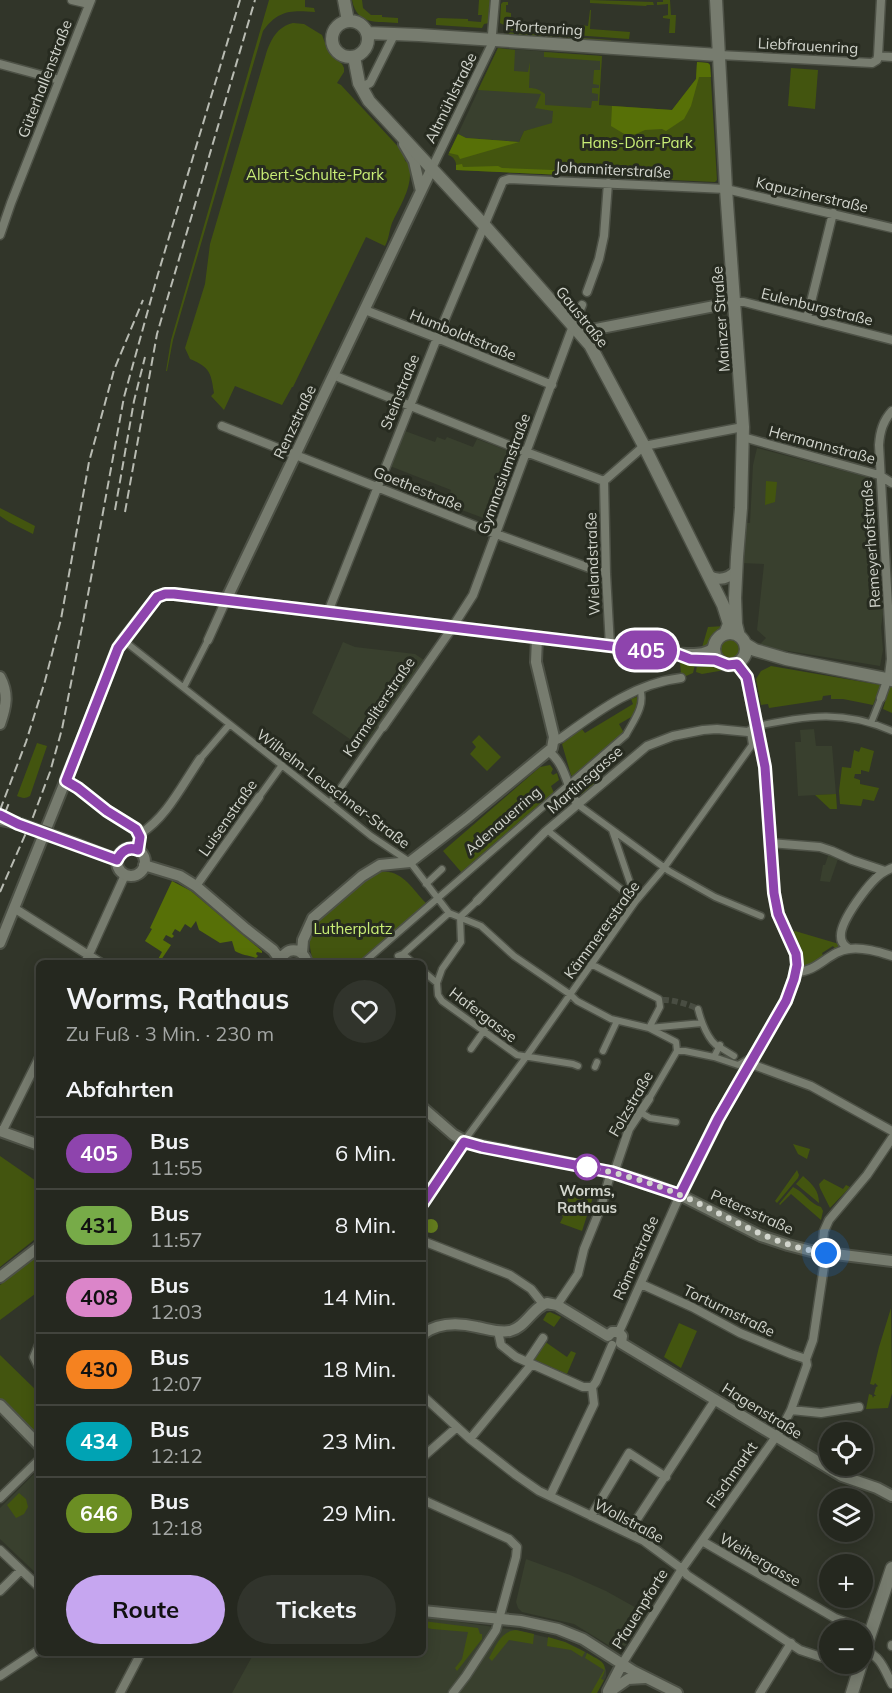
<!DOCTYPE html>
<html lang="de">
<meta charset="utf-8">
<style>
:root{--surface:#25281f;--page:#31342c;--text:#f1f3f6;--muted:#a3a6a4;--line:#42443d;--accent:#c6a6f0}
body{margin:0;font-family:Mulish,sans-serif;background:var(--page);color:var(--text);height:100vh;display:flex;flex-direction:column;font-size:22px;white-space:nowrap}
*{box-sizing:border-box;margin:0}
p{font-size:20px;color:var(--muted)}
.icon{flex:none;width:33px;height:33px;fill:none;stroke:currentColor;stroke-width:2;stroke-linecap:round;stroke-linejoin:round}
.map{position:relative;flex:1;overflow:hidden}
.details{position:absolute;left:36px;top:960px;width:390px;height:696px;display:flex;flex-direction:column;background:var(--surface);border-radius:9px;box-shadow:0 3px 15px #0003,0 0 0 2px var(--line)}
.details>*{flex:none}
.badge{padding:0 12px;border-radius:20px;font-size:21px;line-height:39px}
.buttons{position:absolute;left:819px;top:1422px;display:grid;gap:12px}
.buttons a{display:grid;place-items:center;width:54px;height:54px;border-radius:50%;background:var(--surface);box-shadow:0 3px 15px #0003,0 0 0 2px var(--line);font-size:30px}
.you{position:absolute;width:30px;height:30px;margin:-15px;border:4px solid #fff;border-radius:50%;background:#1a73e8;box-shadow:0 0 0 9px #1a73e833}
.map>.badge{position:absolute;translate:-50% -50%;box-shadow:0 0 0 3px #fff}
h2{padding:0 30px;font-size:22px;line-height:54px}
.round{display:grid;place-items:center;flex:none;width:63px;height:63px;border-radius:32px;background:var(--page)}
.head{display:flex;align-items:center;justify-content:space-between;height:102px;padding:0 30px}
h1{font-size:28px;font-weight:700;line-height:45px}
.cta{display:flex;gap:12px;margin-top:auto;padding:12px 30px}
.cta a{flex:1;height:69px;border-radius:36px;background:var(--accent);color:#111;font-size:24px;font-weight:700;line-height:69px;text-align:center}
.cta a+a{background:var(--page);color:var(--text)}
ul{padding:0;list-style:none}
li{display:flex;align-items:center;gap:18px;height:72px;padding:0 30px;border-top:2px solid var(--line)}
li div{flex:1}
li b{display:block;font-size:22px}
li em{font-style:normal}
li .badge{min-width:66px;font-weight:700;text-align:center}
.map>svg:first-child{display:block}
.built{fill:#39402e}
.green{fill:#43550f}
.forest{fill:#577007}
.water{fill:#647d1e}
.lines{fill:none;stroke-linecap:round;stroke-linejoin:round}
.pedestrian-tunnel{stroke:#494d42;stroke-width:6;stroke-dasharray:6 3;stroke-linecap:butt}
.pedestrian-casing{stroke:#4d5146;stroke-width:9}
.minor-casing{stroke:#4d5146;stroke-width:11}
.tertiary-casing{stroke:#4d5146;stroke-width:14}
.secondary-casing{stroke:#4d5146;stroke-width:15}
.pedestrian{stroke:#777c6f;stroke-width:6}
.minor{stroke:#777c6f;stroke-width:8}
.tertiary{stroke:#777c6f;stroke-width:10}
.secondary{stroke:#777c6f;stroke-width:12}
.rail{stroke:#b8bbb2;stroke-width:2;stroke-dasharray:9 4.5;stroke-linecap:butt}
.tertiary-bridge-casing{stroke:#4d5146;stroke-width:14;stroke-linecap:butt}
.tertiary-bridge{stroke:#777c6f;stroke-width:10}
.line-casing{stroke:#fff;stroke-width:14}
.line{stroke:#8e44ad;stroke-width:9}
.walk{stroke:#d2d5cd;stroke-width:6;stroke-dasharray:0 10.8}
.stop-dot{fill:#fff;stroke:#8e44ad;stroke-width:3}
.labels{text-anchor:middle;stroke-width:6;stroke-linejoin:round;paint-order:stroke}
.street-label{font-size:15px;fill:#d2d5cd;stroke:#272b20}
.park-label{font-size:15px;fill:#c9ee76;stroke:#272b20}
.stop-label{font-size:15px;font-weight:bold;fill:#d2d5cd;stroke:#272b20}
</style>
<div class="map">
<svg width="892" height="1693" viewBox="0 0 892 1693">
<rect width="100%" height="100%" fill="#313529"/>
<!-- built -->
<path class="built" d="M498,48L602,56L598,116L552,124L524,131L519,142L466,138L458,134Z
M405,431L435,442L437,437L445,440L447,437L473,447L477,439L519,455L494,522L446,504L451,490L390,466Z
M757,448L874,479L883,614L881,627L883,650L880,666L758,646L766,638L757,630L764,564L741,563L746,526L747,523H750L753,465Z
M343,642L355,647L415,654L424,660L363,748L312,713Z
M814,729L816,746H832L836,794L798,796L795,742H801L800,730Z
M829,853L838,859L830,882L820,881L823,865H825Z
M39,1469V1576L0,1539V1508Z
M526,1559L570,1575L606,1591L647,1614L626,1645L619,1649L613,1648L574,1624L522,1612L518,1608L516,1602Z
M423,1617L516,1630L565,1642L580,1649L602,1662L606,1670V1677L597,1693H232L254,1653H423Z"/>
<!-- green -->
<path class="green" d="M269,0H305V7L314,8L315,12C291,10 278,10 263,31L173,340L167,371H166L171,340Z
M352,0H362L363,8L371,15H382V17L398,18V23C377,21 357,26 352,0Z
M479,0H490L489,23L484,24L482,28L436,25V19L438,18L468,19V21L481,22L482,15H478Z
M590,0L653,2L654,5H647L646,6L590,3Z
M663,0H670L671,15H676L675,33H669L670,19L663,18V16L668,15V4L657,5V2H663Z
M503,2H508V5H506V12L511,13V22L581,27V25L588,26L590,10H591L590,29L630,32L629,39L506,30L504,25L500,23L501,4Z
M293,23L304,24L322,35L329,53L342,64L344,68V72L337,83L341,85L404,153L405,161L409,163C414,186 401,203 392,223C389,231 389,239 385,246L366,237L293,387H292L282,405L235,386L224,410L211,396L214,393C211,373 210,367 190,359L185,348L205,284L210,244L266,54C271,39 277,27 293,23Z
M506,32L611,40V42L506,35Z
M498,48L515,50L514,71L528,72L530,62L529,88C536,88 540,90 545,94V105L591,108L592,101H598V94L592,93V88H599V85L593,84L594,70H600V61L544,57V52L602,56L599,105L672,110L696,79L697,62L708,63L710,65L717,180L715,182L456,170C457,163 455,157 448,155L458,134L466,138L519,142L524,131L552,123L553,111L535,108L541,94L478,90Z
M791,68L818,70L815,109L788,106Z
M766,481L777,482L775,502L765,505Z
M0,508L35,526L33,534L9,522L0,516Z
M725,626C723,629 713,644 710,647C708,649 704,650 701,651L708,627Z
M720 649a10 10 0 1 1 20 0a10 10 0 1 1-20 0Z
M680,662L695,665L693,673L686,676L681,674Z
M713,664L725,670L702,674L696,672L697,665Z
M771,666L881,685L873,705L843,699H831V695L823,696L822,700L769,708L768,704L761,705L756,679L761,671Z
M890,686H892V713L883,709Z
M639,696L641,699L633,716L619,724L624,733L573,777L571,775L562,744L581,728L585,733L633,704L631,699Z
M479,735L501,757L487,771L470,754L476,747L472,742Z
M37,743L47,746L30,796C25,799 22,798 17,796Z
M861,747L874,751L869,772L861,770V774H855L854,778L860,780V784L879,788L874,801L863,799L861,806L840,804L839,791L842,767L851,768L854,750L859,752Z
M550,765L553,769L551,773L553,775L557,773L559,780L551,786L554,793L462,873L443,851L540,767Z
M594,767L595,769L590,774L597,782L582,795L577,789L575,784Z
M836,794L837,809H830L815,795Z
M381,872C402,869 413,890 426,903L358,963H313C312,955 309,948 310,940C312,933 316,923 321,918C331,905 366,878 381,872Z
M795,931L839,944L837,951L833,946L822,953L824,958L811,966L804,967L801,948L793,932Z
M793,1144L810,1149L807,1159L798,1154Z
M0,1156L39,1183V1236L0,1267Z
M797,1170L799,1175L798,1178L777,1203L775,1201Z
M803,1176C812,1184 819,1190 819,1203L796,1184Z
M824,1179L843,1189L846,1185L850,1187L830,1208L820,1188L819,1184Z
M793,1187C804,1192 810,1204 821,1207L823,1211L821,1220L791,1194L780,1205L779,1204Z
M572,1188L594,1194L582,1231L560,1223L563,1217L562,1215Z
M39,1253V1291L0,1320V1285Z
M891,1308L892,1393L888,1408L866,1409L869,1394L872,1395L873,1398L874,1396H876L874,1394L876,1387L878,1386L875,1383L874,1385L870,1384L879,1347Z
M550,1312L561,1317L554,1327L543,1320L547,1313Z
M679,1323L697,1331L681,1368L664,1357Z
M544,1341L567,1357L571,1351L576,1353L567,1374L533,1359Z
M0,1355L39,1393V1437L33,1431H31L0,1399Z
M19,1493L26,1499L28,1507L24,1514L16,1518L7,1505Z
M423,1621L478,1628L480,1634H482V1639L457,1671L455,1668L462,1659L468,1632L432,1629L423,1627Z
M516,1630L534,1634L533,1644L509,1640L492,1661L489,1658C496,1646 501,1631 516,1630Z
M548,1637L565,1642L585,1652L582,1657L571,1650L547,1646Z
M587,1653C600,1661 611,1663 601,1679L604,1680L597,1693H591L604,1670L585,1658Z"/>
<!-- forest -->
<path class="forest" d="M697,62L708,63L710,65L711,77H699L691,106L684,119L666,131L662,129L645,130L636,134L626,135L611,126L612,106L672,110L696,79Z
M458,134L466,138L519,142L460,159L458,155L449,153Z
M462,164L463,167L498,166L502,168L553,170L557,168L564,175L456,170V165Z
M172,881L191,891L262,951V953L257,952L256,954L258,956L256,958C248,955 241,955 235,951L232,941L220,943L199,930L196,921L191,928L185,924L180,932L175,929L172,934L174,936L172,938L166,935L163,940L171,945L159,963H156L162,952L145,941L152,929L150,928Z"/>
<!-- water -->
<path class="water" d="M424 1226a7 7 0 1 1 14 0a7 7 0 1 1-14 0Z"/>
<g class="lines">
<!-- pedestrian-tunnel -->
<path class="pedestrian-tunnel" d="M663,1000C671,999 691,1005 698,1009"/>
<defs>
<path id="pedestrian" d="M123,640L331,804L371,836L410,862L449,913L481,926L514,956L571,995L577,1001L611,1019L649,1028L676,1042L677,1051
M184,687L208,640
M871,723L881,698
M757,726C808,716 842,709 892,731
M200,759L229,725
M259,797L282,765
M330,803L383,727
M577,804L669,871L715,897L761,916
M547,830L636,901
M612,830L636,900
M426,884L442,869
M460,917L461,942L442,969L437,983L438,995L442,1001L517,1055L573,1064L578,1066
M460,917L477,901
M403,954L413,963
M398,956L403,954L449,913
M363,963L626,735C634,720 646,705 640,689
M591,964L659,999L660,1007L649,1028
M423,971L437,983
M698,1009C701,1021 708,1041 719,1047L720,1045
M649,1028L702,1023
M718,1048H721L734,1056
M471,1049L488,1025
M603,1051L617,1021
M677,1051H685L714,1057L717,1051
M714,1057L738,1065L752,1057
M595,1067L597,1062
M649,1099L677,1051
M640,1112L650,1118L676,1122
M464,1141L526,1057L636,901L664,868L752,745L750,731"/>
<path id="minor" d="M72,0L89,4
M719,55L872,63L877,60L878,56L892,57
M878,56L881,0
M0,64L59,80
M361,87L370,83L395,33
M432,168L491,46L495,0
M0,235L11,203L91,0
M587,292L599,259L604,236L608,183
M735,302H744L892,340
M365,310L437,338L552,385
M807,318L833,213
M333,375L526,452L604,481
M222,426L496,534L606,574
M743,437L879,475L892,483
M604,481L606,574L610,646
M604,481L644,446L743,427
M328,612L437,338L503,181L509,179L726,189L892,228
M208,640L226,600
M881,698L889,675L891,659L879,445C880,431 883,421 892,411
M383,727L448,634L473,595L573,326L582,305
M554,741L561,738C597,712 635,683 681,678
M549,752C565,763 567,787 577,804
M140,834C167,817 182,785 200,759
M770,843L820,847L832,851L852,860L885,871
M196,886L259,797
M477,901L545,832L647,746L673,736L703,730L717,729L748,732L757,726
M14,908L101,963
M849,949C845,946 841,943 841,937C839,922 871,879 884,872C887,870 890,869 892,868
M85,963L125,875
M796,972C818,972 829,951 849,949C863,947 879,952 892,956
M751,1064L811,1086L892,1131
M2,1132L39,1058
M614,1173L629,1129L649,1099
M423,1203L464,1141
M423,1241L510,1275L531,1289L543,1304
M822,1252L824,1231L829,1220L867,1175L892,1138
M641,1284L692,1307L740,1333L791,1354L806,1359
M557,1305L578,1274L584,1249L601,1207L611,1172
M498,1331L501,1345L516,1357L583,1387H592
M619,1332L680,1195
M39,1345L34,1357L39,1367
M527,1362L543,1338
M423,1396L470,1439L516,1475L539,1491L644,1541L682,1569L687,1575L800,1650L830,1660
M791,1410L821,1413L859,1407
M470,1439L531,1365
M423,1457L457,1427
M550,1496L594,1404L592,1387L596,1382L612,1345
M0,1498L39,1460
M423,1500L509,1539L517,1547L516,1557L496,1630L466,1676L453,1693
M591,1516L629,1453L666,1477
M628,1533L715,1400
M702,1541L835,1618L871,1632
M0,1550L39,1587
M0,1591L21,1570
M892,1646V1645
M865,1650C881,1657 884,1669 892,1684
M622,1664L682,1569L780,1431L791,1410L807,1365L806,1359L813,1340L826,1253
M841,1664L859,1669
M0,1676L39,1650
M120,1693L141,1653
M760,1693L791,1643"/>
<path id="tertiary" d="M404,144L414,161L421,191
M574,327L584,331L596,329L735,302
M709,576C719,581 728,579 736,571
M226,600L432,168
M697,660H713L720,661
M0,677C9,694 6,707 0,724
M66,781L78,788L107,811L136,829L140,837L138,850
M74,843L117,860
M117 862a14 14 0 1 1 28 0a14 14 0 1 1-28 0Z
M144,865L180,876L196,886L246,929L273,950L281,961
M0,943L90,720L116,652L123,640L157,597L165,594H174L677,654C690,653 706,657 715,646
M302,953L303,940L313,918L362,876L380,865L410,862L467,818L552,748L554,737L536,662L537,638
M280,963C284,946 303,946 307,963
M423,1108L454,1135L469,1143L611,1172L649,1183L680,1195L761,1236L788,1245L811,1251L892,1261
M0,1131L39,1145
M680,1195L718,1119L786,1001L794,979L797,965L796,954L778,914L774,893L765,767L747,677L737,664
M0,1277L39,1247
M423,1334C439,1322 459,1323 477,1327C488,1329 498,1333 510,1331C526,1327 532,1308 547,1303L557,1305L608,1336
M608,1336L612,1332H618L622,1336L621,1343
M621,1343L842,1476L877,1488L892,1496
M0,1405L39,1445
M423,1611L521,1621L558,1629L583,1639L633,1671L677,1693
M608,1691L622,1664
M608,1693L628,1679L645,1678"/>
<path id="secondary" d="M344,0L348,21
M716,0L726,189L743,427L741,508L737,557L735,598L736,624L739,636
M332 39a18 18 0 1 1 36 0a18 18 0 1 1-36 0Z
M368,33L419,35L719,55
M354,57L359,83L369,101L484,225L590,345L644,446L723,605L729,624L725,634
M714 649a16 16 0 1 1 32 0a16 16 0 1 1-32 0Z
M745,644L755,650L786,659L892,680
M862,1658L892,1568
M852,1693L861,1664"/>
</defs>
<!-- pedestrian casing -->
<use href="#pedestrian" class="pedestrian-casing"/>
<!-- minor casing -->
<use href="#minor" class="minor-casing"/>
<!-- tertiary casing -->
<use href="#tertiary" class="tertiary-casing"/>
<!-- secondary casing -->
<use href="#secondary" class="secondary-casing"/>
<!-- pedestrian -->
<use href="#pedestrian" class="pedestrian"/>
<!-- minor -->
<use href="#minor" class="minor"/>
<!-- tertiary -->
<use href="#tertiary" class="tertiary"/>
<!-- secondary -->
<use href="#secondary" class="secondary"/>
<!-- rail -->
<path class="rail" d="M115,510L134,401L145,357
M125,512L157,334L255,0
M0,810L26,742L45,681L61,619L89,462L114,370L143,300
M0,825L9,803
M0,892L33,817L50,772L62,729L83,622L124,397L158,274L240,0"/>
<defs>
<path id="tertiary-bridge" d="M0,820L18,823L74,843"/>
</defs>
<!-- tertiary-bridge casing -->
<use href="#tertiary-bridge" class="tertiary-bridge-casing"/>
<!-- tertiary-bridge -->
<use href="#tertiary-bridge" class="tertiary-bridge"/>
</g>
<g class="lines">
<defs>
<path id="line" d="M0,815L18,824L117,860C121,851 128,846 138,850L140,837L136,829L107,811L78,788L66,781L118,648L157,597L165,594H174L677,654L690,659L715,660L728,665L737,664L747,677L765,767L774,893L778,914L796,954L797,965L794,979L786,1001L718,1119L680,1195L611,1172L482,1147L464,1142L423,1203"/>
</defs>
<!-- line casing -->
<use href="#line" class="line-casing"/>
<!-- line -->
<use href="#line" class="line"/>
<!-- walk -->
<path class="walk" d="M587,1167C618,1173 651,1182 680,1195C730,1216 770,1246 826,1253"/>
</g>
<!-- markers -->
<circle class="stop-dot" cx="587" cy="1167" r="12"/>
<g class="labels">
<!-- street labels -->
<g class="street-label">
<text transform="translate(544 28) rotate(4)" y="5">Pfortenring</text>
<text transform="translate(808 46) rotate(3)" y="5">Liebfrauenring</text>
<text transform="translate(45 79) rotate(-69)" y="5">Güterhallenstraße</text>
<text transform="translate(451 98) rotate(-64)" y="5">Altmühlstraße</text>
<text transform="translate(613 170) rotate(3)" y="5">Johanniterstraße</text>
<text transform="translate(812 195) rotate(13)" y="5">Kapuzinerstraße</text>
<text transform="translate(817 307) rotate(14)" y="5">Eulenburgstraße</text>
<text transform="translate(582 317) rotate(51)" y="5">Gaustraße</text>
<text transform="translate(721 319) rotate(-94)" y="5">Mainzer Straße</text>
<text transform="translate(463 335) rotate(22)" y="5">Humboldtstraße</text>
<text transform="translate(400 392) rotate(-68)" y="5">Steinstraße</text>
<text transform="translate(295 422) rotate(-65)" y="5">Renzstraße</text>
<text transform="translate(822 445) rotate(15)" y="5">Hermannstraße</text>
<text transform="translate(504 474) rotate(-70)" y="5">Gymnasiumstraße</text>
<text transform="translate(418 489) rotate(22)" y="5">Goethestraße</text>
<text transform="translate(871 544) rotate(-94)" y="5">Remeyerhofstraße</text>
<text transform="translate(593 564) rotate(-92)" y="5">Wielandstraße</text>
<text transform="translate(379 707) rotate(-56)" y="5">Karmeliterstraße</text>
<text transform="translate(585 780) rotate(-41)" y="5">Martinsgasse</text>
<text transform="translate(333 789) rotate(37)" y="5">Wilhelm-Leuschner-Straße</text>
<text transform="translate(228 818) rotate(-55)" y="5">Luisenstraße</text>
<text transform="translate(503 821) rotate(-41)" y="5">Adenauerring</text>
<text transform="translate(602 930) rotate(-54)" y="5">Kämmererstraße</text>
<text transform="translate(483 1015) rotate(37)" y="5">Hafergasse</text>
<text transform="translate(631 1104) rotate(-60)" y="5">Folzstraße</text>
<text transform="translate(752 1212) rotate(24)" y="5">Petersstraße</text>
<text transform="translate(636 1258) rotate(-66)" y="5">Römerstraße</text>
<text transform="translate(729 1311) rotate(26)" y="5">Torturmstraße</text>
<text transform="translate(762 1411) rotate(32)" y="5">Hagenstraße</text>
<text transform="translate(732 1475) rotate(-55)" y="5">Fischmarkt</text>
<text transform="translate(629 1521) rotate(28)" y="5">Wollstraße</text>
<text transform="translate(760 1560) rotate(30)" y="5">Weihergasse</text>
<text transform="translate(640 1609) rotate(-58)" y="5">Pfauenpforte</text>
</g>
<!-- park labels -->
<g class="park-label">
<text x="637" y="148">Hans-Dörr-Park</text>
<text x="315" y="180">Albert-Schulte-Park</text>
<text x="353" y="934">Lutherplatz</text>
</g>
<!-- stop labels -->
<g class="stop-label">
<text x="587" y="1196">Worms,<tspan x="587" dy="17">Rathaus</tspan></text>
</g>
</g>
</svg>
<div class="buttons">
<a><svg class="icon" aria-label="locate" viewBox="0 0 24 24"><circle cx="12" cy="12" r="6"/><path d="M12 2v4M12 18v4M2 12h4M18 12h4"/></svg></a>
<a><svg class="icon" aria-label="layers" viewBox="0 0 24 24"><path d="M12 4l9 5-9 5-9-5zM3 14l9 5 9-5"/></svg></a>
<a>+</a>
<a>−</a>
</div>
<div class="you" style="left:826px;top:1253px"></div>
<b class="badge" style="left:646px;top:650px;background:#8e44ad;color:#fff">405</b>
<section class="details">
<div class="head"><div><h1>Worms, Rathaus</h1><p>Zu Fuß · 3 Min. · 230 m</p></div><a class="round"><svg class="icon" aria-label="heart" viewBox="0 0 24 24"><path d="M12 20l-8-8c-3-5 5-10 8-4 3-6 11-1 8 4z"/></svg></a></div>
<h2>Abfahrten</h2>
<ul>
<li><span class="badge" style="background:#8e44ad;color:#fff">405</span><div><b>Bus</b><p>11:55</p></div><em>6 Min.</em></li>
<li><span class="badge" style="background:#77ab48;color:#111">431</span><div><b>Bus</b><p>11:57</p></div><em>8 Min.</em></li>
<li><span class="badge" style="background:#db85c9;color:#111">408</span><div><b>Bus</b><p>12:03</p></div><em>14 Min.</em></li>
<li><span class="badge" style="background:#f58220;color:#111">430</span><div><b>Bus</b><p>12:07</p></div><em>18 Min.</em></li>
<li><span class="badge" style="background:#00a3b4;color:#fff">434</span><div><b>Bus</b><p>12:12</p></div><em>23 Min.</em></li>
<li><span class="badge" style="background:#6b8e23;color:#fff">646</span><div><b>Bus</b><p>12:18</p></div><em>29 Min.</em></li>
</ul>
<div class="cta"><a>Route</a><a>Tickets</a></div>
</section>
</div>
